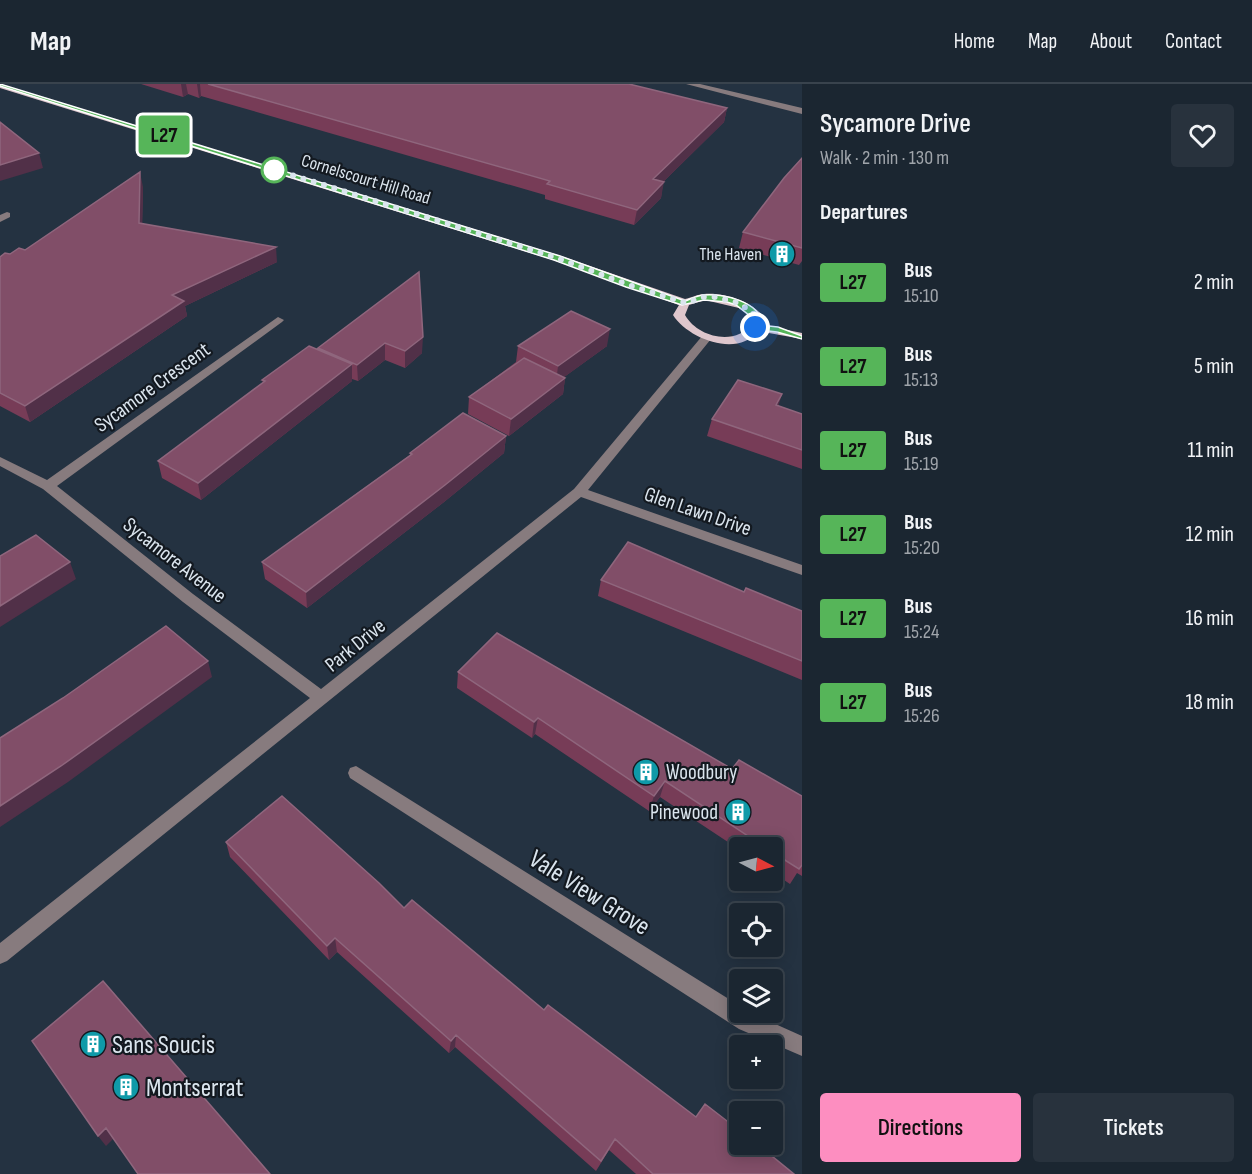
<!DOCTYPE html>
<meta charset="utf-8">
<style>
:root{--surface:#1b2631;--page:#28323d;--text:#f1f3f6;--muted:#a0a5ab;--line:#39434d;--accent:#fd8ec0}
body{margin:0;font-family:"Sofia Sans Condensed",sans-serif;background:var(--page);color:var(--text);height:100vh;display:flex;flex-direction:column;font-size:22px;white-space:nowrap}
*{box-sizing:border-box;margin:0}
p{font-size:20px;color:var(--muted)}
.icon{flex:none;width:33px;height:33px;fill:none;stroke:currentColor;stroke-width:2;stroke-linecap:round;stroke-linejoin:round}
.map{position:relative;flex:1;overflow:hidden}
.side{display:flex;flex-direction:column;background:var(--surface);width:450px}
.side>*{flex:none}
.badge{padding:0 12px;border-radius:4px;font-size:21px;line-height:39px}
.needle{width:39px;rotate:96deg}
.tools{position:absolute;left:729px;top:753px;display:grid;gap:12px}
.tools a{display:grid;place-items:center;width:54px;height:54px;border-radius:6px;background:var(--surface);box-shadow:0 3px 15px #0003,0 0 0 2px var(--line);font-size:30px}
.you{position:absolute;width:30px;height:30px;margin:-15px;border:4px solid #fff;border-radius:50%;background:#1a73e8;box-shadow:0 0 0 9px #1a73e833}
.map>.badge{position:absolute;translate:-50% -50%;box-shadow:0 0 0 3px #fff}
h2{padding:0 18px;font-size:22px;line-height:54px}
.round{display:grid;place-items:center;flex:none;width:63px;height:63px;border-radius:6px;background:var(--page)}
.overview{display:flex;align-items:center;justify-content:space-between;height:102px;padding:0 18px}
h1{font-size:28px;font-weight:600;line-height:45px}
.cta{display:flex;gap:12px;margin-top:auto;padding:12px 18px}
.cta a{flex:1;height:69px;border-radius:6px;background:var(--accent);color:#111;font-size:24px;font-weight:600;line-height:69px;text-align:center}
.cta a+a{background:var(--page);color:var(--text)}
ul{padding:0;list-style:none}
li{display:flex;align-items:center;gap:18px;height:84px;padding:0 18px}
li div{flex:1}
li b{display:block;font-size:22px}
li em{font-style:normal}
li .badge{min-width:66px;font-weight:700;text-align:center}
header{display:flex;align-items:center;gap:36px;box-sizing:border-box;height:84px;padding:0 30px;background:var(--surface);border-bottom:2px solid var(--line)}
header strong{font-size:28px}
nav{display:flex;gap:33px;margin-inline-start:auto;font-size:21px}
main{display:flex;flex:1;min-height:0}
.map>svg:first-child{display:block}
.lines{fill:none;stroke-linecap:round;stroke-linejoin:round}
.minor{fill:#877b7e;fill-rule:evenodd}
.major{fill:#dec6cc;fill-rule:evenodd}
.wall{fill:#773c57}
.shaded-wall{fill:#513048}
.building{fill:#814e68;stroke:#8f667d;stroke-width:1.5}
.line{fill:#56b559;stroke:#fff;stroke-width:1.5}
.walk{stroke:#dbe5ee;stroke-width:6;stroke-dasharray:0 10.8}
.stop-dot{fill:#fff;stroke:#56b559;stroke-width:3}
.labels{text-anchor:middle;stroke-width:4.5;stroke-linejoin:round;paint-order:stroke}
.far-street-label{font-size:18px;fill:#dbe5ee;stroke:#131920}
.far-poi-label{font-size:18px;fill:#dbe5ee;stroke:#131920;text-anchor:end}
.street-label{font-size:21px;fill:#dbe5ee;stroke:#131920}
.poi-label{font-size:21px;fill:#dbe5ee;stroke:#131920;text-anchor:start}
.near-street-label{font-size:26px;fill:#dbe5ee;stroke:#131920}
.near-poi-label{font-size:26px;fill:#dbe5ee;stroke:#131920;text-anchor:start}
</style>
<header>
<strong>Map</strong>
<nav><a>Home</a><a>Map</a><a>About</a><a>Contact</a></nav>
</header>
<main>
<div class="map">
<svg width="802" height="1090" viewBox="0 0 802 1090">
<rect width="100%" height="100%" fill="#243241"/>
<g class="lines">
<!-- minor -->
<path class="minor" d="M686,0H700L802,24V30Z
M7,128L10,129V133L0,138V131Z
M278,233L284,236L282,238L57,402L193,510L321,605L574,405L703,251L707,250L713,253L711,255L588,406L802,481V491L581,413L7,877L0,880V859L310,614L183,518L43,405L0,382V373L47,396Z
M356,682L740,922V928H749L802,952V972L739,945L350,694L348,689L350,684Z"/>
<!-- major -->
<path class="major" d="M0,0L561,172L685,215C691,214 698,210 704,210C723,208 751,217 763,232V241L802,249V255L758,247C738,274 688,255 673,231L679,221L553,176L0,4ZM705,216L739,224L752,233V240C736,262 698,254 685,231L689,221Z"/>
</g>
<!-- wall -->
<path class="wall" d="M141,0H629L727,24L724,38L663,98L661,114L634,141L545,115V111L201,12L199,14L188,10L183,13Z
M802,74V177L799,181L739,164L743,148Z
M143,103L142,140L277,178L185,222L187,232L30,338L0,322V173L25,166Z
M419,188L422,269L405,284L385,276L358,297L352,295V297L201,416L162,394L158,377L263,299L262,296L319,266L318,264Z
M518,262H607L564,293L565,294L563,310L509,352L468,330L469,313L516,278Z
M779,322L802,330V385L707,352L712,335Z
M506,352L504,369L444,418L307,524L265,495L262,478L410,371V369Z
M601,496L744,508L802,527V596L598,512Z
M458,588L732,685L802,712V792L797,789L790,800L772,788V764H740V766L660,713L649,727L535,650L532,654L457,604Z
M226,758L404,824L544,926L696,1033L794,1090H636L609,1066L596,1087L455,963L449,969L337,868L329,876L230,773Z"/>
<!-- shaded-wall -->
<path class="shaded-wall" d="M181,0H186L188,10L183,13Z
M197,0H200L201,12L199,14Z
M727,24L724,38L650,111L653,95Z
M39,69L43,84L0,97V81Z
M140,88L143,103L142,154L139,139Z
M664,98L661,114L634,141L637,126Z
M276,163L277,178L185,222L187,232L30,338L25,322L172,211Z
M610,245L607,262L556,299L558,282Z
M423,253L422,269L405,284V267Z
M385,259V276L358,297L357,281Z
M352,280V297L201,416L198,399Z
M565,294L563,310L509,352L511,335Z
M782,310L777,327L776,321Z
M506,352L504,369L444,418L307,524L306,508Z
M70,478L76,495L0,543V522Z
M208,577L212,593L68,698L0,743V722Z
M538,634L535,650L532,654L534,638Z
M665,697L660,713L649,727L654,712Z
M335,854L337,868L329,876L327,862Z
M456,951L455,963L449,969L451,957Z
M106,1044L114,1054L106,1062L98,1052Z"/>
<!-- building -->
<path class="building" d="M208,0H629L727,24L653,95L664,98L637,126L547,100L550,97Z
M0,38L39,69L0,81Z
M802,74V164L743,148L784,94Z
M140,88L139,139L276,163L172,211L184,217L25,322L0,309V173L5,169L10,170L19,164L25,166Z
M419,188L423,253L405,267L385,259L357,281L318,264Z
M571,227L610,245L558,282L518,262Z
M309,262L352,280L198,399L158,377L265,297L262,296Z
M524,274L565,294L511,335L469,313Z
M738,296L782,310L776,321L802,330V366L712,335Z
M463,329L506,352L445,401L306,508L262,478L412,370L410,369Z
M36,451L70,478L0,522V472Z
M628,458L744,508L746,504L802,527V577L601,496Z
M166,542L208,577L61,682L0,722V654L63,614Z
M497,549L732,685L739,676L802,712V781L799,785L772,768V764H766L665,697L654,712L538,634L534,638L458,588Z
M282,712L379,799L404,824L412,816L544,926L548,921L696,1033L705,1020L740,1047V1060H757L794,1090H653L615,1055L601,1077L456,951L451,957L335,854L327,862L226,758Z
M103,897L270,1090H138L106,1044L98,1052L32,957Z"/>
<!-- line -->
<path class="line" d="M0,0L560,172L685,217C691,215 698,211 704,211C721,209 764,218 760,241L778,243L802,252V255L777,248L752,245L750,232L736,221L727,218L704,216L682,221L626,203L554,176L0,2Z"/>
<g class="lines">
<!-- walk -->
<path class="walk" d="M274,86L263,82L557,174L629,201L686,219L704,213H715L739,219L754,230L757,237L755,243"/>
</g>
<!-- icons -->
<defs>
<symbol id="building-disc" viewBox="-11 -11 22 22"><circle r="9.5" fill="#0f9aa8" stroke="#131920"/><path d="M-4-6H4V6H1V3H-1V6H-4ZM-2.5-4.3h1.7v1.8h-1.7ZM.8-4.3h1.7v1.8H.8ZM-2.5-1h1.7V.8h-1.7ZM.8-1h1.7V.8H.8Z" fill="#fff"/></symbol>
</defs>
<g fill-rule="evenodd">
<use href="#building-disc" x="767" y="155" width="30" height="30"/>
<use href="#building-disc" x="631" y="673" width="30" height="30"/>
<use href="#building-disc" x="723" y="713" width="30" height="30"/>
<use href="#building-disc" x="78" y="945" width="30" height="30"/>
<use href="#building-disc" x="111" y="988" width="30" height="30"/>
</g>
<!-- markers -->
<circle class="stop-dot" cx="274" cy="86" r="12"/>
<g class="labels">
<!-- far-street labels -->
<g class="far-street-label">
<text transform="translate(366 95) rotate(17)" y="6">Cornelscourt Hill Road</text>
</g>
<!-- far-poi labels -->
<g class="far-poi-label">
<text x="762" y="176">The Haven</text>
</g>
<!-- street labels -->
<g class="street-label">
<text transform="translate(152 303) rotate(-36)" y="7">Sycamore Crescent</text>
<text transform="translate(698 427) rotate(19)" y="7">Glen Lawn Drive</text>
<text transform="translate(175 476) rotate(38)" y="7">Sycamore Avenue</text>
<text transform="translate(355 561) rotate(-39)" y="7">Park Drive</text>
</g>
<!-- poi labels -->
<g class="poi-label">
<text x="666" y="695">Woodbury</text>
<text x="718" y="735" text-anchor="end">Pinewood</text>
</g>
<!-- near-street labels -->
<g class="near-street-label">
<text transform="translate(590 808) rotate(32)" y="9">Vale View Grove</text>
</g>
<!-- near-poi labels -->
<g class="near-poi-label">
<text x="112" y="969">Sans Soucis</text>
<text x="146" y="1012">Montserrat</text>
</g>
</g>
</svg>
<div class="tools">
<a><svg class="needle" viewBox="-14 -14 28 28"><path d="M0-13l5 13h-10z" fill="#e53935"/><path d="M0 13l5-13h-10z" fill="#a0a5ab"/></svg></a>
<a><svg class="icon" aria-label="locate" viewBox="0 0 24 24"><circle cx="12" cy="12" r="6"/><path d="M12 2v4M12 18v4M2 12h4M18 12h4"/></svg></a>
<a><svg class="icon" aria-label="layers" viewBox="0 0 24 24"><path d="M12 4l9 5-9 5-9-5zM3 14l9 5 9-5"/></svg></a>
<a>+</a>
<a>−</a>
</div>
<div class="you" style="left:755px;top:243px"></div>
<b class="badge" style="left:164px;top:51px;background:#56b559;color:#111">L27</b>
</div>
<section class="side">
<div class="overview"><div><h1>Sycamore Drive</h1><p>Walk · 2 min · 130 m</p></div><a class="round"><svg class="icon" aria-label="heart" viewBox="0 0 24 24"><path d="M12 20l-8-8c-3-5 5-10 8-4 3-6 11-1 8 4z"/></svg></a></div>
<h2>Departures</h2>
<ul>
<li><span class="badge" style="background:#56b559;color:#111">L27</span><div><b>Bus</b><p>15:10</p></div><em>2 min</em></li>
<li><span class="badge" style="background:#56b559;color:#111">L27</span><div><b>Bus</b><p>15:13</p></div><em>5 min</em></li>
<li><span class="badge" style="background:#56b559;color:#111">L27</span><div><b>Bus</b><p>15:19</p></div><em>11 min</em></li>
<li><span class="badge" style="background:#56b559;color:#111">L27</span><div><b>Bus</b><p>15:20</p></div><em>12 min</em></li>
<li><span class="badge" style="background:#56b559;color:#111">L27</span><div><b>Bus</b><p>15:24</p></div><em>16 min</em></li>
<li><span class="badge" style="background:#56b559;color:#111">L27</span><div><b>Bus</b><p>15:26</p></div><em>18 min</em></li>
</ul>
<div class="cta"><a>Directions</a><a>Tickets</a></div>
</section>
</main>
